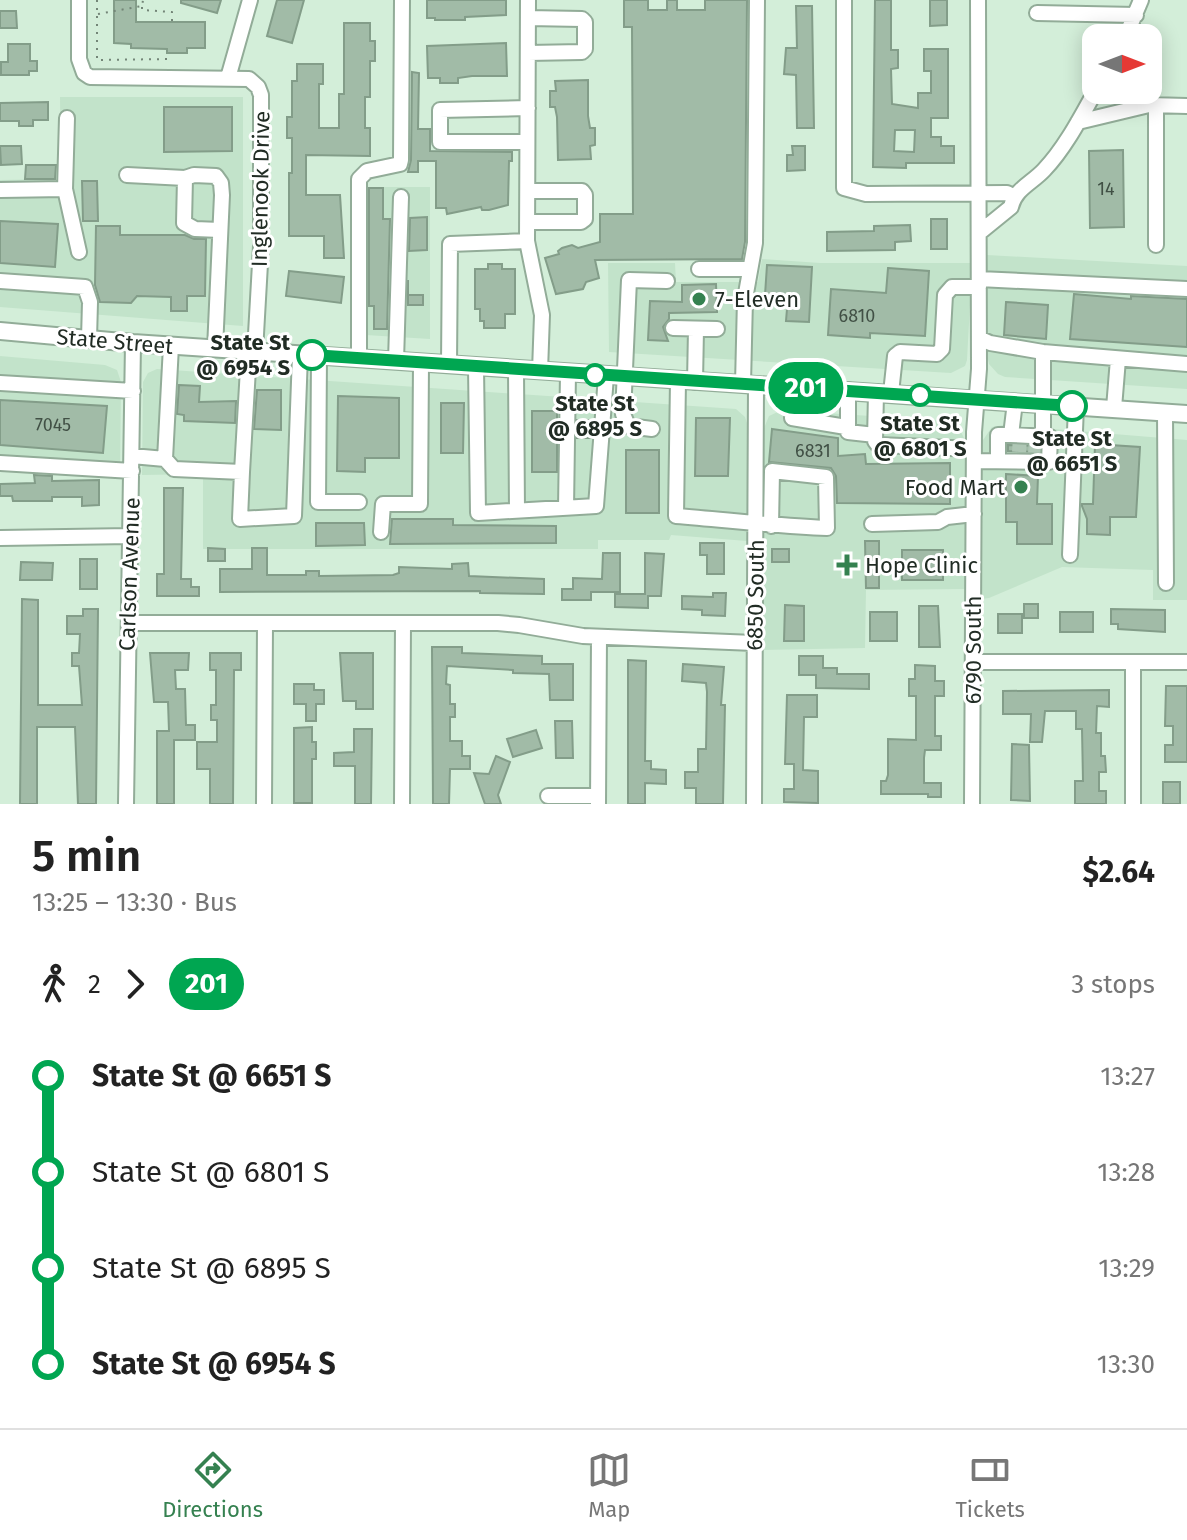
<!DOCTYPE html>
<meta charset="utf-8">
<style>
:root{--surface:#fff;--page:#f2f2f2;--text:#222;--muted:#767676;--line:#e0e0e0;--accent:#358150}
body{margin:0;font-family:"Fira Sans",sans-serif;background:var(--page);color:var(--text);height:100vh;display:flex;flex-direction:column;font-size:30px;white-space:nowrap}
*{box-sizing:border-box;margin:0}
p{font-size:26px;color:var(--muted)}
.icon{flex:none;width:44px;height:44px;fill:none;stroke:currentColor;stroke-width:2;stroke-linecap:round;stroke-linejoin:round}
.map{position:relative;height:804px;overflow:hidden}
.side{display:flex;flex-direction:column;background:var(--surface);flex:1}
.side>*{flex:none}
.badge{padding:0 16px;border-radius:26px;font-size:28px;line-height:52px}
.needle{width:52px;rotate:90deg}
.tools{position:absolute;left:1082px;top:24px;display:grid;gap:16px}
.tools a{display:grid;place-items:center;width:80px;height:80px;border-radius:16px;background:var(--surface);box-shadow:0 4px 20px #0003;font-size:40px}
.map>.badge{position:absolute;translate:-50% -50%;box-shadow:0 0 0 4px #fff}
.legs{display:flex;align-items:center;gap:12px;height:88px;padding:0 32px;font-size:26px}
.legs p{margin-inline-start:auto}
.summary{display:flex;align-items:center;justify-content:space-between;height:136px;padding:0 32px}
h1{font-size:44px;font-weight:600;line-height:60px}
ul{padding:0 32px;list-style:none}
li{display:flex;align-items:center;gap:28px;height:96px;font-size:30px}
li i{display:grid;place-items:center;width:12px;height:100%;margin:0 10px;background:currentColor}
li i::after{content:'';width:20px;height:20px;margin:-10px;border:6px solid;border-radius:50%;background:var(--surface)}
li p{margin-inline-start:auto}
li:first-child i{background:linear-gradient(#0000 50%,currentColor 0)}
li:last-child i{background:linear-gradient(currentColor 50%,#0000 0)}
.menu{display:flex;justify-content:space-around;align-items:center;height:112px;border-top:2px solid var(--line);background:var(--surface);font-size:22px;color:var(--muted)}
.menu a{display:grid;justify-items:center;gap:4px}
.menu .current{color:var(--accent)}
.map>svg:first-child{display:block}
.built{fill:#c2e3ca}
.building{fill:#a1bba7;stroke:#839d89;stroke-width:2;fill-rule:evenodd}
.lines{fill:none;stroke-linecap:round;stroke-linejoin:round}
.minor-tunnel{stroke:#afc7b5;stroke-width:14;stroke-dasharray:14 7;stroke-linecap:butt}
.minor-casing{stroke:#92ac98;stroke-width:18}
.major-casing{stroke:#92ac98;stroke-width:20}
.path{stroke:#738577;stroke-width:2;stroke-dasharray:2 6;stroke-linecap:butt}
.minor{stroke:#fff;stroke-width:14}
.major{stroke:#fff;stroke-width:16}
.line-1-casing{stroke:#fff;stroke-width:18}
.line-1{stroke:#00a651;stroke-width:12}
.poi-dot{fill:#358150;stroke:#fff;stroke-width:3}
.stop-1-dot{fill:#fff;stroke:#00a651;stroke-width:4}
.labels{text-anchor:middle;stroke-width:6;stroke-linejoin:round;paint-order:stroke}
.number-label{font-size:18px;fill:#415045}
.street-label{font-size:22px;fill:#212c24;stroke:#fff}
.poi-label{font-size:22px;fill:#212c24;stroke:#fff;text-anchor:start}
.stop-label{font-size:22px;font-weight:bold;fill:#212c24;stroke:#fff}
</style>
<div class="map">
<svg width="1187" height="804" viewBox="0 0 1187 804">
<rect width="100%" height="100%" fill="#d3eed9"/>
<!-- built -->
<path class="built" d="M60,97H243V326L0,307V180L61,179Z
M367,187H430V339L366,335Z
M987,255L1187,266V389L1005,377L998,374L989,364L987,355Z
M762,259L820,263H970V305L967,360L965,366L951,373L609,352L608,263H675L676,282H758Z
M0,356L105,365L117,370L121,382L120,475L0,468Z
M157,369L736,409L745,417L748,426L747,541L671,535L669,540H598V549H203V474L142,475L143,382L148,373Z
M782,410L944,421L958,426L965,440V589L866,590L865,648L762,650L764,428L769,416Z
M1004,425L1187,440V600H1153V570L1062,567L989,598L981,599L983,440L992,427Z"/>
<!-- building -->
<path class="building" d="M114,0H136V22H205V48H187V53H167V49L131,48V44L114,43Z
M181,0H221L217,13L181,3Z
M277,0H304L292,43L267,36Z
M427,0H506V15L465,17V20H435V18H427Z
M624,0H648V10H667V0H677V10H705V0H747L745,242L742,259L595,260L599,278L586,282L583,289L556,294L545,258L559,254L558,251L562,248L572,245L578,248L600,242V214H633L632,27H624Z
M875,0H891V50H898V68L891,69L892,104L918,108V93H931V71H924V49H948V118H931V137H941V146H954V163H906V168L873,167ZM895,130H915L914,152L894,151Z
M930,0H947V25L930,26Z
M796,6H812L814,128H797L796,75L784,74L786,48H797Z
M0,11H16L17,28H0Z
M344,23H370V41H375V61H370V97H365V128H370V156L306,155V195H340L344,258H324V236H289V173H292V138H287V117H292V81H297V64H323V84H319V128H339V94H344Z
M506,43L507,76H472L458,78V83H440V78H428L427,46Z
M8,44H30V61H37V71H29V75H1V62H8Z
M412,72L419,73L418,129H430V151L512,152V161H509L508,205L489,210H482L481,207L447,214L446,208H436V161H418V172H408L411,160Z
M588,80V116L590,128H595V145L590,146L591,159L558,160L557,117L555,107H550V91H556L555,81Z
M48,102V120H33V126H19V121H0V103Z
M164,107H232V151L164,152Z
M0,146H21L22,164L1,165Z
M792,146H805V170L787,171V155H793Z
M1123,150L1124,227L1090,228L1089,151Z
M26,165H56L55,179H25Z
M82,181H97L98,221H83Z
M369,188H383V219H390L387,329H374V306H369Z
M427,217V250L409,251L410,218Z
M931,219H947V249H931Z
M0,221L58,224L55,267L0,263Z
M910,225L911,241L895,242V250L827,251V232L874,231V226Z
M96,226H120V235H185L194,239H206L205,296H187V311H171V297L137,296L131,303L100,302L95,285Z
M488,264H502V269H515V314H505V328H484V321H480V309H475V269H488Z
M767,265L812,267L809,322L786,321L788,297L765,295Z
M888,268L929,271L925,336L870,333V338L828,335L831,289L886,293Z
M289,271L344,277L341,303L286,296Z
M408,280V295H423V305H408Z
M716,284L717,312L669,313V319L663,327L668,341L648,340L650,301L682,302V285Z
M1074,294L1131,299V296L1187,299V347L1070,339Z
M1006,302L1048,305L1046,339L1004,335Z
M179,385L200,386L199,402L236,401L235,423L184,421V415L177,414Z
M257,390H281V430L254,429Z
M338,396L399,398V458H365V472L337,471Z
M0,400L107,406L103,453L0,445Z
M441,403H464L463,453H441Z
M532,411H557V472H532Z
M696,418H730L728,476H695Z
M577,420H593L591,438H577Z
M772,429L838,438V456L865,454L866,464L950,463V504L837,503L836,476L831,468L769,462Z
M1095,444L1140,447L1136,517H1110V535L1087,534V519L1082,506V504H1093Z
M1008,445L1040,446L1039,452L1008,451Z
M626,450H659V513H626Z
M1006,474L1038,476L1037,504H1052V544H1017V522H1006Z
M34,475L52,476V481L99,480V505L82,506V497H52V501H13L12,496H0V484L35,483Z
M164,488H183L181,579H191V587H199V596H157V574H164Z
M392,519H453V525L556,526V543L390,544Z
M316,523H364L365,545L316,546Z
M865,541H879V588H866Z
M700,543H724V574H707V555H700Z
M208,548L225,549V561H208Z
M252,548H267V575H306V571H319V576L393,575L399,573V567L452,569V564L468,563L469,576L544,579V594L480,593V591L220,592V569H252Z
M772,549H789V562H772Z
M902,550H943V580H902Z
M603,553H620V592H591V600H562V589H573V578L602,579Z
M645,553L664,554L661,596H648V608L615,607V594H645Z
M80,559H97V589H80Z
M21,562L53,563L52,580H20Z
M713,593H726L725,616L702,615V610L682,609V596L713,597Z
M22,599L38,600V705H82L79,666H72V653H79L80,634H67V616H83V609H98L96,804H78L75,727H37V804H20Z
M1024,604H1038V618H1024Z
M785,605L804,606V641H784Z
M919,606H938L940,647H919Z
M1111,609L1165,610V632L1118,629V624H1111Z
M870,612H897V641H870Z
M1060,612H1093V632H1060Z
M998,614H1022V633H998Z
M432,647H462V653L542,656V664H573V700H550L549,674L513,673V670L447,666L446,684L450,685V704H455V717H450V741H462V756H470V769H450L449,804H433Z
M150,653H189L188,670H175L176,689H185L186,725H195V740H174V804H157V731H169L168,702H154Z
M210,653H241V670H234L233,804H210V769H197V742H217V720H211V705H216V670H210Z
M340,653H373V709H356V701H343Z
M799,656H823V668H837V674H869V689L816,688V675H799Z
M628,660L646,661L645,761H651V769L666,770V784L645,783V804H628Z
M683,664L724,667L721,705H725L723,804H696V788H685V772H698V749H706L707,692L706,683L682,681Z
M915,665L935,666V681H944V696H935V736H941V750H925L924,758V783H941V797H928V794H881V781H886L888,775V739L916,740V696H909V679H915Z
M294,684H314V690H324V704H316V721H306V704H294Z
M1166,686H1187V762H1165V745H1173V726H1165Z
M1109,690V707L1097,706L1096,733H1101V756H1105L1106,772H1099V791H1106V804H1075V781H1083L1082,729H1076V711H1045L1042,742H1030L1031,714H1003V691Z
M787,695H817V717H804L803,770L818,771V803L784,802V789H794V764H785Z
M555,721H572L573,758H556Z
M312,727V742H316V759H312V803H294V728Z
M354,729H372L371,804H355V766H334V753L354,752Z
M536,730L542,748L513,757L507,739Z
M1012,744L1029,745L1030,801L1011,800Z
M496,756L510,762L498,795L501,804H485L474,773L489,774Z
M1163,782H1180V804H1163Z"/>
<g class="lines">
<!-- minor-tunnel -->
<path class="minor-tunnel" d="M1019,452L1020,438
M1035,453L1036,440"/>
<defs>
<path id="minor" d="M79,0V59L84,73L90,77L249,79L258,87L261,95V246L255,352
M528,0L527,241L542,315L540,371
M844,0V188L866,194L1007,193L1013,196
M1037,13L1136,15
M528,18L582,19L585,22V49L582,52L528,53
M1125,38L1141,0
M228,78L250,0
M1133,90L1156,105V245
M67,118L65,189L79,252
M1078,122L1149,105L1187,106
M527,142H440V110L528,108
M127,175L185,178
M0,190L65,189
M527,222H581L585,219V195L582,191H528
M979,233L1011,207C1015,189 1032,183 1044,170C1065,148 1081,117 1096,90
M699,269H750
M979,279L1187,289
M0,281L85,287L90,302L89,339
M673,328L717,329
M979,338L990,343L1043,352L1187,364
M215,349L222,195L221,183L216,176L194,175L185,178L184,223L195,229L220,230
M1043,352V436
M319,356L318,502H359
M359,359V179L367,171L400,164L401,160L402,0
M396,361L401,197
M449,365L450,244L527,241
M476,367L478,513L596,506L606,376
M516,370L517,511
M678,381L676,516C727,520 776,526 827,528L826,477L772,471L771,526
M695,382L696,329
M0,383L133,391
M743,384L745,299L755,243L757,0
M848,390V432L875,435
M876,392L875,441L878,445L974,449
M891,393L895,356L900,352L937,354L942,349L945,295L952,287H979
M1114,408L1118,359
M1165,412L1166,583
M792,418L846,427
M652,429L628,426L623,414L629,280L667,281
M132,456L165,459L171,346
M165,459L174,469L242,472L240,519L294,516L300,355
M974,461L1049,462L1050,437L1011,435L1015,402
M998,461V435H1011
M0,463L132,471
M242,472L249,351
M566,508L568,373
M872,524L938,522L947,517L974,514
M381,532L383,504H420L421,363
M0,538L131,536
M1070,555L1076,406
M129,623H498L519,625L583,636L754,643
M973,662H1187
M1133,662V804
M548,796H598
M126,804L133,343
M264,804L265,624
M402,804L403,623
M598,804L599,637
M754,804L756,385
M972,804L974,432L979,369L978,0"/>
<path id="major" d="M0,331L133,343L1187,414"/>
</defs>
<!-- minor casing -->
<use href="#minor" class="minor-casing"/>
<!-- major casing -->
<use href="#major" class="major-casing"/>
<!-- path -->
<path class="path" d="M97,0V60L169,59
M142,7V10L172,12V23
M98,14L142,6L143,0"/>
<!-- minor -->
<use href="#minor" class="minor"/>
<!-- major -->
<use href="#major" class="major"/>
</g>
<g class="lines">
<defs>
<path id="line-1" d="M312,355L1072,406"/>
</defs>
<!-- line-1 casing -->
<use href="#line-1" class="line-1-casing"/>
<!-- line-1 -->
<use href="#line-1" class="line-1"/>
</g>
<!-- markers -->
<g class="poi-dot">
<circle cx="699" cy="299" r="8"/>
<circle cx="1021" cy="487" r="8"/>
<path d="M843 553h8v8h8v8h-8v8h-8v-8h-8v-8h8z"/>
</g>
<g class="stop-1-dot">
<circle cx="312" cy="355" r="14"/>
<circle cx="595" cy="375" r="10"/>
<circle cx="920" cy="395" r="10"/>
<circle cx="1072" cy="406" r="14"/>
</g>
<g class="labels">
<!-- number labels -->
<g class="number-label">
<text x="1106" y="195">14</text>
<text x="857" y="322">6810</text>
<text x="53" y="431">7045</text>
<text x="813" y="457">6831</text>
</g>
<!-- street labels -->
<g class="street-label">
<text transform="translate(260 189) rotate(-89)" y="8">Inglenook Drive</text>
<text transform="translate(115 341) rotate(5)" y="8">State Street</text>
<text transform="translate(129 574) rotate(-88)" y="8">Carlson Avenue</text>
<text transform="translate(755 595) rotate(-89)" y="8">6850 South</text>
<text transform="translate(973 650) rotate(-90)" y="8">6790 South</text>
</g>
<!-- poi labels -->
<g class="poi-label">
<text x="715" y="307">7-Eleven</text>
<text x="1005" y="495" text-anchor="end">Food Mart</text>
<text x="865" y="573">Hope Clinic</text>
</g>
<!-- stop labels -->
<g class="stop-label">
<text x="290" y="350" text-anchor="end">State St<tspan x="290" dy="25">@ 6954 S</tspan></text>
<text x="595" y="411">State St<tspan x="595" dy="25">@ 6895 S</tspan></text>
<text x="920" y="431">State St<tspan x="920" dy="25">@ 6801 S</tspan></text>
<text x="1072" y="446">State St<tspan x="1072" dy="25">@ 6651 S</tspan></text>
</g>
</g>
</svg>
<div class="tools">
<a><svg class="needle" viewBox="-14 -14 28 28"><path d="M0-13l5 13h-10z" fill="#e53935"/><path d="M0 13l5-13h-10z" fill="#767676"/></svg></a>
</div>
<b class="badge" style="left:806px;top:388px;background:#00a651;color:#fff">201</b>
</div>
<section class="side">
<div class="summary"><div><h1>5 min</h1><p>13:25 – 13:30 · Bus</p></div><b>$2.64</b></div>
<div class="legs"><svg class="icon" aria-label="walk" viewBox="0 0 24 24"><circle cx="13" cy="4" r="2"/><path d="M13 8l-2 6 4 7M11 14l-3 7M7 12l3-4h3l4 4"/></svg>2<svg class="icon" aria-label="forward" viewBox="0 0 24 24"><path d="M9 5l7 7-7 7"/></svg><b class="badge" style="background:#00a651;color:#fff">201</b><p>3 stops</p></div>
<ul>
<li><i style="color:#00a651"></i><b>State St @ 6651 S</b><p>13:27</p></li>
<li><i style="color:#00a651"></i><span>State St @ 6801 S</span><p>13:28</p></li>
<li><i style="color:#00a651"></i><span>State St @ 6895 S</span><p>13:29</p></li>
<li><i style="color:#00a651"></i><b>State St @ 6954 S</b><p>13:30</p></li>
</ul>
</section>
<nav class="menu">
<a class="current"><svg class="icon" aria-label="directions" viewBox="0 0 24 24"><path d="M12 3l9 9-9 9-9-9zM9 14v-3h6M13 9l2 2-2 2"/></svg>Directions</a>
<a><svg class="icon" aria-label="map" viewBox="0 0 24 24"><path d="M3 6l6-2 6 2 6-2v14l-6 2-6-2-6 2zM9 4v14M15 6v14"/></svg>Map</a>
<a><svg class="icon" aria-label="tickets" viewBox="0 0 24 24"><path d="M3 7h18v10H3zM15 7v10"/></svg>Tickets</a>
</nav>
